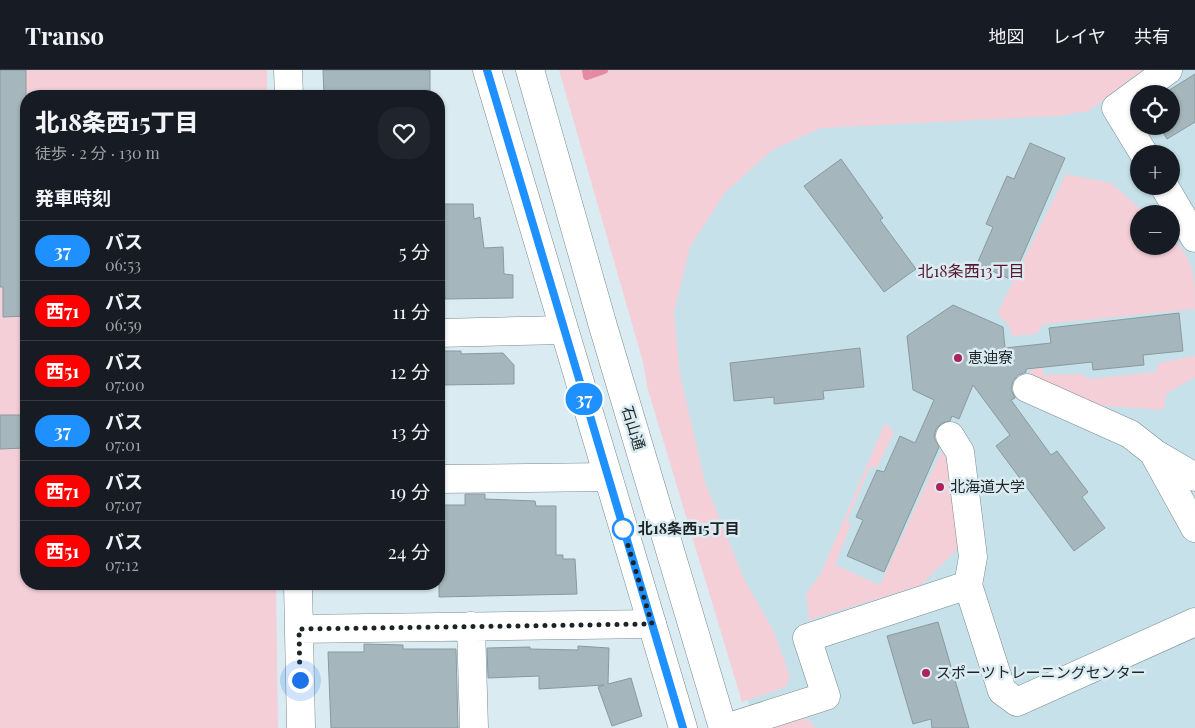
<!DOCTYPE html>
<html lang="ja">
<meta charset="utf-8">
<style>
:root{--surface:#171b24;--page:#20242c;--text:#f1f3f6;--muted:#9ea1a6;--line:#363941}
body{margin:0;font-family:"Playfair Display","Noto Sans JP",serif;background:var(--page);color:var(--text);height:100vh;display:flex;flex-direction:column;font-size:19px;white-space:nowrap}
*{box-sizing:border-box;margin:0}
p{font-size:16px;color:var(--muted)}
.icon{flex:none;width:28px;height:28px;fill:none;stroke:currentColor;stroke-width:2;stroke-linecap:round;stroke-linejoin:round}
.map{position:relative;flex:1;overflow:hidden}
.details{position:absolute;left:20px;top:20px;width:425px;height:500px;display:flex;flex-direction:column;background:var(--surface);border-radius:20px;box-shadow:0 1px 4px #0004}
.details>*{flex:none}
.badge{padding:0 10px;border-radius:16px;font-size:18px;line-height:32px}
.buttons{position:absolute;left:1130px;top:15px;display:grid;gap:10px}
.buttons a{display:grid;place-items:center;width:50px;height:50px;border-radius:50%;background:var(--surface);box-shadow:0 1px 4px #0004;font-size:25px}
.you{position:absolute;width:25px;height:25px;margin:-12px;border:4px solid #fff;border-radius:50%;background:#1a73e8;box-shadow:0 0 0 8px #1a73e833}
.map>.badge{position:absolute;translate:-50% -50%;box-shadow:0 0 0 2px #fff}
h2{padding:0 15px;font-size:19px;line-height:45px}
.round{display:grid;place-items:center;flex:none;width:52px;height:52px;border-radius:20px;background:var(--page)}
.head{display:flex;align-items:center;justify-content:space-between;height:85px;padding:0 15px}
h1{font-size:24px;font-weight:800;line-height:38px}
ul{padding:0;list-style:none}
li{display:flex;align-items:center;gap:15px;height:60px;padding:0 15px;border-top:1px solid var(--line)}
li div{flex:1}
li b{display:block;font-size:19px}
li em{font-style:normal}
li .badge{min-width:55px;font-weight:700;text-align:center}
header{display:flex;align-items:center;gap:30px;box-sizing:border-box;height:70px;padding:0 25px;background:var(--surface);border-bottom:1px solid var(--line)}
header strong{font-size:24px}
nav{display:flex;gap:28px;margin-inline-start:auto;font-size:18px}
.map>svg:first-child{display:block}
.built{fill:#c6e1e9;fill-rule:evenodd}
.green{fill:#f4cfd7}
.lines{fill:none;stroke-linecap:round;stroke-linejoin:round}
.stream{stroke:#e48ba2;stroke-width:8}
.building{fill:#a5b7bc;stroke:#899a9f}
.minor-casing{stroke:#7a8b8f;stroke-width:29}
.major-casing{stroke:#7a8b8f;stroke-width:29}
.minor{stroke:#fff;stroke-width:28}
.major{stroke:#fff;stroke-width:28}
.line-casing{stroke:#fff;stroke-width:11}
.line{stroke:#1e90ff;stroke-width:8}
.walk{stroke:#1e2426;stroke-width:5;stroke-dasharray:0 9}
.poi-dot{fill:#af2159;stroke:#daecf2;stroke-width:2}
.stop-dot{fill:#fff;stroke:#1e90ff;stroke-width:2.5}
.labels{text-anchor:middle;stroke-width:5;stroke-linejoin:round;paint-order:stroke}
.poi-label{font-size:15px;fill:#1e2426;stroke:#daecf2;text-anchor:start}
.street-label{font-size:15px;fill:#1e2426;stroke:#daecf2}
.stop-label{font-size:15px;font-weight:bold;fill:#1e2426;stroke:#daecf2;text-anchor:start}
.neighbourhood-label{font-size:16px;fill:#59162d;stroke:#daecf2}
</style>
<header>
<strong>Transo</strong>
<nav><a>地図</a><a>レイヤ</a><a>共有</a></nav>
</header>
<div class="map">
<svg width="1195" height="658" viewBox="0 0 1195 658">
<rect width="100%" height="100%" fill="#daecf2"/>
<!-- built -->
<path class="built" d="M560,0H1195V658H756ZM1139,24H1171V56H1139ZM1139,84H1171V116H1139ZM1139,144H1171V176H1139Z"/>
<!-- green -->
<path class="green" d="M0,0H267V26H26V514H276L278,658H0Z
M559,0H1142L1089,41L1057,46L821,58L772,80L725,123L690,177L674,242L680,305L705,412L744,509L773,560L790,606L786,617L742,632L648,320L643,292Z
M1066,104L1111,113L1146,144H1139V176H1171V166C1195,192 1195,203 1195,239L1044,254L1036,264L1012,266L1009,255L997,244Z
M1195,286V307L1167,323L1163,340L1078,334L1033,316L1029,290L1039,289L1044,305L1082,304L1088,309L1156,302L1158,293Z
M885,353L894,362L877,398L870,397L847,451L851,454L835,495L880,515L941,382L953,394L961,476L921,515L809,550L806,524L821,503Z
M805,647L816,658H771Z"/>
<g class="lines">
<!-- stream -->
<path class="stream" d="M586,0L587,6L604,0"/>
</g>
<!-- building -->
<path class="building" d="M0,0H26V246L3,247V217H0Z
M323,0H430V26H324Z
M1195,4V52L1167,69L1159,56H1171V24H1163Z
M1030,73L1065,88L1012,210L977,194L993,157L986,154L1007,106L1014,109Z
M841,89L883,148L880,150L916,199L884,222L804,116Z
M439,134H473L474,149L480,147L484,178L503,177L504,204L513,205V228L445,229L443,173H439Z
M953,235L1003,257L1005,278L1051,273L1049,258L1179,243L1183,281L1143,285L1144,295L1093,300L1092,292L1026,299V302L1018,305L1013,311L1011,319L1015,328L1011,330L1051,385L1057,381L1088,422L1082,427L1105,458L1074,481L996,376L1010,365L973,315L959,349L952,346L950,351L942,353L936,359L934,367L939,377L884,502L847,486L863,450L856,447L877,400L884,402L900,366L915,373L934,330L913,320L907,266Z
M860,278L864,317L823,321L824,329L774,334V327L734,331L730,293Z
M439,281H461V284L503,283L514,295V314L439,315Z
M0,345H26V378L0,379Z
M465,424H485V429L535,431L536,436H556V485H563V489H575L577,524L439,527V435H465Z
M938,552L969,658H932L931,649L913,654L887,566Z
M364,574L403,575V579H456L458,658H331L328,582H364Z
M578,576L609,578L608,614L631,608L642,646L612,656L598,617L604,615L539,619V606L488,608L487,578L530,577V579L578,580Z"/>
<g class="lines">
<defs>
<path id="minor" d="M288,0L289,26
M1144,84L1116,38L1168,0
M1164,116L1195,168
M439,263L563,260
M1027,318L1130,364L1153,382L1195,458
M950,366L960,382L973,487L968,515
M1154,383L1195,407
M439,409L607,407
M298,514L301,658
M471,556L474,658
M299,559L652,554
M726,658L826,626L807,568L968,515L1002,621L1017,632L1195,552"/>
<path id="major" d="M487,0L683,658
M530,0L603,256L723,658"/>
</defs>
<!-- minor casing -->
<use href="#minor" class="minor-casing"/>
<!-- major casing -->
<use href="#major" class="major-casing"/>
<!-- minor -->
<use href="#minor" class="minor"/>
<!-- major -->
<use href="#major" class="major"/>
</g>
<g class="lines">
<defs>
<path id="line" d="M487,0L683,658"/>
</defs>
<!-- line casing -->
<use href="#line" class="line-casing"/>
<!-- line -->
<use href="#line" class="line"/>
<!-- walk -->
<path class="walk" d="M300,610L299,559L652,554L623,459"/>
</g>
<!-- markers -->
<g class="poi-dot">
<circle cx="958" cy="288" r="5"/>
<circle cx="940" cy="417" r="5"/>
<circle cx="926" cy="603" r="5"/>
</g>
<circle class="stop-dot" cx="623" cy="459" r="10"/>
<g class="labels">
<!-- poi labels -->
<g class="poi-label">
<text x="968" y="293">恵迪寮</text>
<text x="950" y="422">北海道大学</text>
<text x="936" y="608">スポーツトレーニングセンター</text>
</g>
<!-- street labels -->
<g class="street-label">
<text transform="translate(633 358) rotate(73)" y="5">石山通</text>
</g>
<!-- stop labels -->
<g class="stop-label">
<text x="638" y="464">北18条西15丁目</text>
</g>
<!-- neighbourhood labels -->
<g class="neighbourhood-label">
<text x="971" y="207">北18条西13丁目</text>
</g>
</g>
</svg>
<div class="buttons">
<a><svg class="icon" aria-label="locate" viewBox="0 0 24 24"><circle cx="12" cy="12" r="6"/><path d="M12 2v4M12 18v4M2 12h4M18 12h4"/></svg></a>
<a>+</a>
<a>−</a>
</div>
<div class="you" style="left:300px;top:610px"></div>
<b class="badge" style="left:584px;top:329px;background:#1e90ff;color:#fff">37</b>
<section class="details">
<div class="head"><div><h1>北18条西15丁目</h1><p>徒歩 · 2 分 · 130 m</p></div><a class="round"><svg class="icon" aria-label="heart" viewBox="0 0 24 24"><path d="M12 20l-8-8c-3-5 5-10 8-4 3-6 11-1 8 4z"/></svg></a></div>
<h2>発車時刻</h2>
<ul>
<li><span class="badge" style="background:#1e90ff;color:#fff">37</span><div><b>バス</b><p>06:53</p></div><em>5 分</em></li>
<li><span class="badge" style="background:#f00;color:#fff">西71</span><div><b>バス</b><p>06:59</p></div><em>11 分</em></li>
<li><span class="badge" style="background:#f00;color:#fff">西51</span><div><b>バス</b><p>07:00</p></div><em>12 分</em></li>
<li><span class="badge" style="background:#1e90ff;color:#fff">37</span><div><b>バス</b><p>07:01</p></div><em>13 分</em></li>
<li><span class="badge" style="background:#f00;color:#fff">西71</span><div><b>バス</b><p>07:07</p></div><em>19 分</em></li>
<li><span class="badge" style="background:#f00;color:#fff">西51</span><div><b>バス</b><p>07:12</p></div><em>24 分</em></li>
</ul>
</section>
</div>
